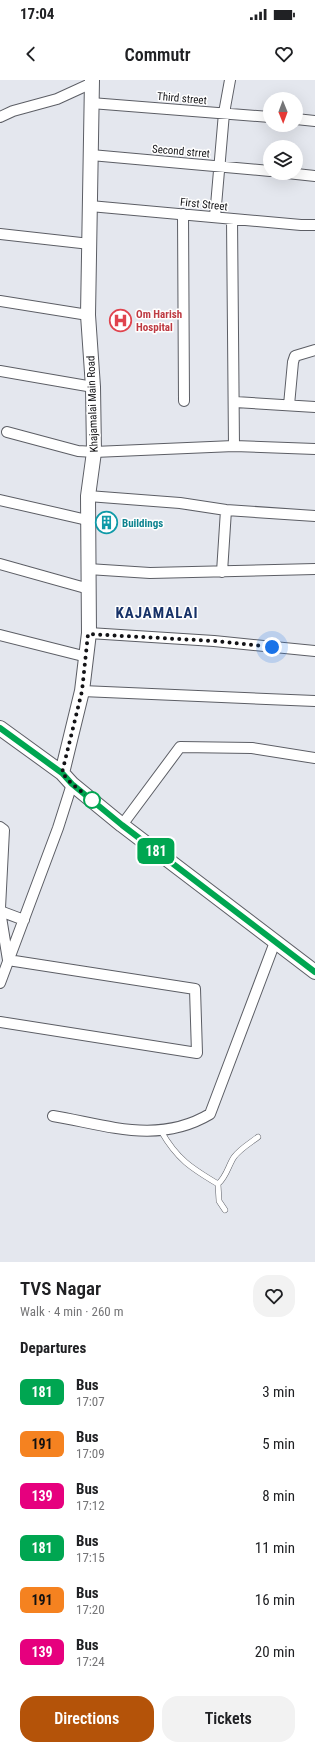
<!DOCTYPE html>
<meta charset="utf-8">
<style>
:root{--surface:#fff;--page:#f2f2f2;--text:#202124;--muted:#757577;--accent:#b45309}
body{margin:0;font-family:"Roboto Condensed",sans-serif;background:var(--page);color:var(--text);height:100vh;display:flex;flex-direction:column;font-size:15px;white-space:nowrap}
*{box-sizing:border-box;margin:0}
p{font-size:13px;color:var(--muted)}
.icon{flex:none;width:22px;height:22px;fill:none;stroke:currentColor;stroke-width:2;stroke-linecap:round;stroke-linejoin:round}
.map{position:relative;height:1182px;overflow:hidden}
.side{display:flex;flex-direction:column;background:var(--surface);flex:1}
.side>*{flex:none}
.badge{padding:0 8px;border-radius:6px;font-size:14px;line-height:26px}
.needle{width:26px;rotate:179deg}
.fabs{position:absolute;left:263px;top:12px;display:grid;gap:8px}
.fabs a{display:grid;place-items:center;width:40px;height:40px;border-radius:50%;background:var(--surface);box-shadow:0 4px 16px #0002;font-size:20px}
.you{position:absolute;width:20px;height:20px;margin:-10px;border:3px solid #fff;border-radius:50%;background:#1a73e8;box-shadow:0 0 0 6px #1a73e833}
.map>.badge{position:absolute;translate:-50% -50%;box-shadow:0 0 0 2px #fff}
h2{padding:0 20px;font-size:15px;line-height:36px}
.round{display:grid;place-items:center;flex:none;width:42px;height:42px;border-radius:16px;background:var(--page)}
.summary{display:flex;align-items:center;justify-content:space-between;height:68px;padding:0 20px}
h1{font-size:19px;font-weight:600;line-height:30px}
.button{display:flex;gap:8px;margin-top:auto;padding:8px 20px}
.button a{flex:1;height:46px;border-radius:16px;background:var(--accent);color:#fff;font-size:16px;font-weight:600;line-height:46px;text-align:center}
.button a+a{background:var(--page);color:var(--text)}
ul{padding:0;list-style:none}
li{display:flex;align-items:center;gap:12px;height:52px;padding:0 20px}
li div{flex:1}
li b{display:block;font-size:15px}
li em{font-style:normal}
li .badge{min-width:44px;font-weight:700;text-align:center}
.status{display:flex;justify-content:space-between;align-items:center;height:28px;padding:0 20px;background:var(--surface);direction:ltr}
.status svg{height:11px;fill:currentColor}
header{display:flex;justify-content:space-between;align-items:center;height:52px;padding:0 20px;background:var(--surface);font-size:18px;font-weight:600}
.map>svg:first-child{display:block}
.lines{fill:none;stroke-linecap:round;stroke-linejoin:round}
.service-casing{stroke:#5c5e65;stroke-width:6}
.minor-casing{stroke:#5c5e65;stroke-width:12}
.secondary-casing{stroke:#5c5e65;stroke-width:16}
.service{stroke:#fff;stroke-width:5}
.minor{stroke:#fff;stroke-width:10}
.secondary{stroke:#fff;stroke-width:14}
.line-casing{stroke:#fff;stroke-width:9}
.line{stroke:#00a651;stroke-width:6}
.walk{stroke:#131316;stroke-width:4;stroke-dasharray:0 7.2}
.stop-dot{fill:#fff;stroke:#00a651;stroke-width:2}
.labels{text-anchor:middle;stroke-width:3;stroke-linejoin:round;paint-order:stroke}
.street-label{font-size:11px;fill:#131316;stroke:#fff}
.health-label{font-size:11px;font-weight:bold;fill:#be3a42;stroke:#fff;text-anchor:start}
.culture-label{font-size:11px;font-weight:bold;fill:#0d838f;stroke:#fff;text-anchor:start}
.district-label{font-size:15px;font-weight:bold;letter-spacing:1px;fill:#173268;stroke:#fff}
</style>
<div class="status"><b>17:04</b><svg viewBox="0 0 49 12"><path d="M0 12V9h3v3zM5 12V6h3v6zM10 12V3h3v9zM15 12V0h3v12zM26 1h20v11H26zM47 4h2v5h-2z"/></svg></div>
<header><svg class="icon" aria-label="back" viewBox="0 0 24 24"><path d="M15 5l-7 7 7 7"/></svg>Commutr<svg class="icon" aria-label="heart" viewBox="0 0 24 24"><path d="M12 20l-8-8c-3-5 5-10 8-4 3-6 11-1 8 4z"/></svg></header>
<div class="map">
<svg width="315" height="1182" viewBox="0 0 315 1182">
<rect width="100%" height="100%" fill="#e4e7ee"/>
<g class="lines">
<defs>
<path id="service" d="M161,1051C177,1079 191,1088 218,1104
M225,1130L219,1121L218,1104C227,1096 228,1086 234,1077C240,1069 250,1063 258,1057"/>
<path id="minor" d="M91,23L270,37
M0,37L13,31L57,19L92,3
M296,39L315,41
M91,75L270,91
M287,93L315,96
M90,126L301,145H315
M183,134L184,321
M215,137L224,33L230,0
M232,139L234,366
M0,154L90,164
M0,221L88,235
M0,291L93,307
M235,322L315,327
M289,325L293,282L295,276L315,270
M7,352L78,371L94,372L234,366L315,369
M88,416L180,423L226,430L315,436
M0,420L87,440
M0,484L89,509
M88,489L150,493L315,489
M222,492L226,430
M89,553L214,561L315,571
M0,555L87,577
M82,611L315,621
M122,745L180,667L252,668L315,678
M0,747L4,750L0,828
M0,831L8,880L195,909L197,973L0,942
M0,831L24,840
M0,903L58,748L72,704
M53,1036C107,1045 158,1065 210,1034L275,862"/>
<path id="secondary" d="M0,648L62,693L72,704L122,745L315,892
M62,693L82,611L89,553L88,416L94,372L93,307L88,235L92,0"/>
</defs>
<!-- service casing -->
<use href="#service" class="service-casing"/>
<!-- minor casing -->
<use href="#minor" class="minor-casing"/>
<!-- secondary casing -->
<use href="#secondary" class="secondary-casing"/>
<!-- service -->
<use href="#service" class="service"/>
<!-- minor -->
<use href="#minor" class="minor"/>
<!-- secondary -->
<use href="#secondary" class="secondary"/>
</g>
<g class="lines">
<defs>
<path id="line" d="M0,648L62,693L72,704L122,745L315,892"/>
</defs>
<!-- line casing -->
<use href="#line" class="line-casing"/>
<!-- line -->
<use href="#line" class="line"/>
<!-- walk -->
<path class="walk" d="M92,720L72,704L62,693L82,611L88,554L214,561L272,567"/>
</g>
<!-- icons -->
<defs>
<symbol id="hospital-ring" viewBox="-11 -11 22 22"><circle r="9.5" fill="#fff" stroke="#e0444e" stroke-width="1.5"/><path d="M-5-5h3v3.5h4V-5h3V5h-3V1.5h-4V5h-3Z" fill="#e0444e"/></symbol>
<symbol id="building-ring" viewBox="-11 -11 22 22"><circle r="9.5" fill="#fff" stroke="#0f9aa8" stroke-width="1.5"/><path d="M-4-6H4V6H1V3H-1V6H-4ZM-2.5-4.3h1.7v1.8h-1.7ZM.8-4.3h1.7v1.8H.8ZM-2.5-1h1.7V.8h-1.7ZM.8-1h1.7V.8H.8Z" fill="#0f9aa8"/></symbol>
</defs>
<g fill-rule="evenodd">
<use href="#hospital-ring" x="108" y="228" width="25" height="25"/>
<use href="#building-ring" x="94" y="430" width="25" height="25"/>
</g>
<!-- markers -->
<circle class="stop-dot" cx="92" cy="720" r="8"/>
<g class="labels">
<!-- street labels -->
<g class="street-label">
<text transform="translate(182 18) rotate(5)" y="4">Third street</text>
<text transform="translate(181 71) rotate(5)" y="4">Second strret</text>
<text transform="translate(204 124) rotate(6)" y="4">First Street</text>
<text transform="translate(92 324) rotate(-92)" y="4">Khajamalai Main Road</text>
</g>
<!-- health labels -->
<g class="health-label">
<text x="136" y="238">Om Harish<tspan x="136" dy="13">Hospital</tspan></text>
</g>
<!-- culture labels -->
<g class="culture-label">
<text x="122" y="447">Buildings</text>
</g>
<!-- district labels -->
<g class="district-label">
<text x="157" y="538">KAJAMALAI</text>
</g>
</g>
</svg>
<div class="fabs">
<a><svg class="needle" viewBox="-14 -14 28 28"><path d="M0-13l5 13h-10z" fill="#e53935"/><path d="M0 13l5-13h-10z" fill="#757577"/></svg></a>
<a><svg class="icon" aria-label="layers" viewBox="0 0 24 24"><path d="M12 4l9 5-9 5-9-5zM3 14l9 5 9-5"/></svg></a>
</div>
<div class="you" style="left:272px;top:567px"></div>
<b class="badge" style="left:156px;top:771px;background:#00a651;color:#fff">181</b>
</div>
<section class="side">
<div class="summary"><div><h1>TVS Nagar</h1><p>Walk · 4 min · 260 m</p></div><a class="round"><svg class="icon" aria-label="heart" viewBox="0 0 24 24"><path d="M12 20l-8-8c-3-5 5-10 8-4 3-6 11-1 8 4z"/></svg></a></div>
<h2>Departures</h2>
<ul>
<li><span class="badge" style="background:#00a651;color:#fff">181</span><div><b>Bus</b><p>17:07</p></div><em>3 min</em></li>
<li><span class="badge" style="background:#f58220;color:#111">191</span><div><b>Bus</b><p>17:09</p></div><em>5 min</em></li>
<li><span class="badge" style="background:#e6007e;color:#fff">139</span><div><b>Bus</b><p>17:12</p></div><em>8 min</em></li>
<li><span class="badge" style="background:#00a651;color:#fff">181</span><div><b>Bus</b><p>17:15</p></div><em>11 min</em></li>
<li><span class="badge" style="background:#f58220;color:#111">191</span><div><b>Bus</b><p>17:20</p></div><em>16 min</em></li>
<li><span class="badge" style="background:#e6007e;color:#fff">139</span><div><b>Bus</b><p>17:24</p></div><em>20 min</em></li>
</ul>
<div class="button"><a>Directions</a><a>Tickets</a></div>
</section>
